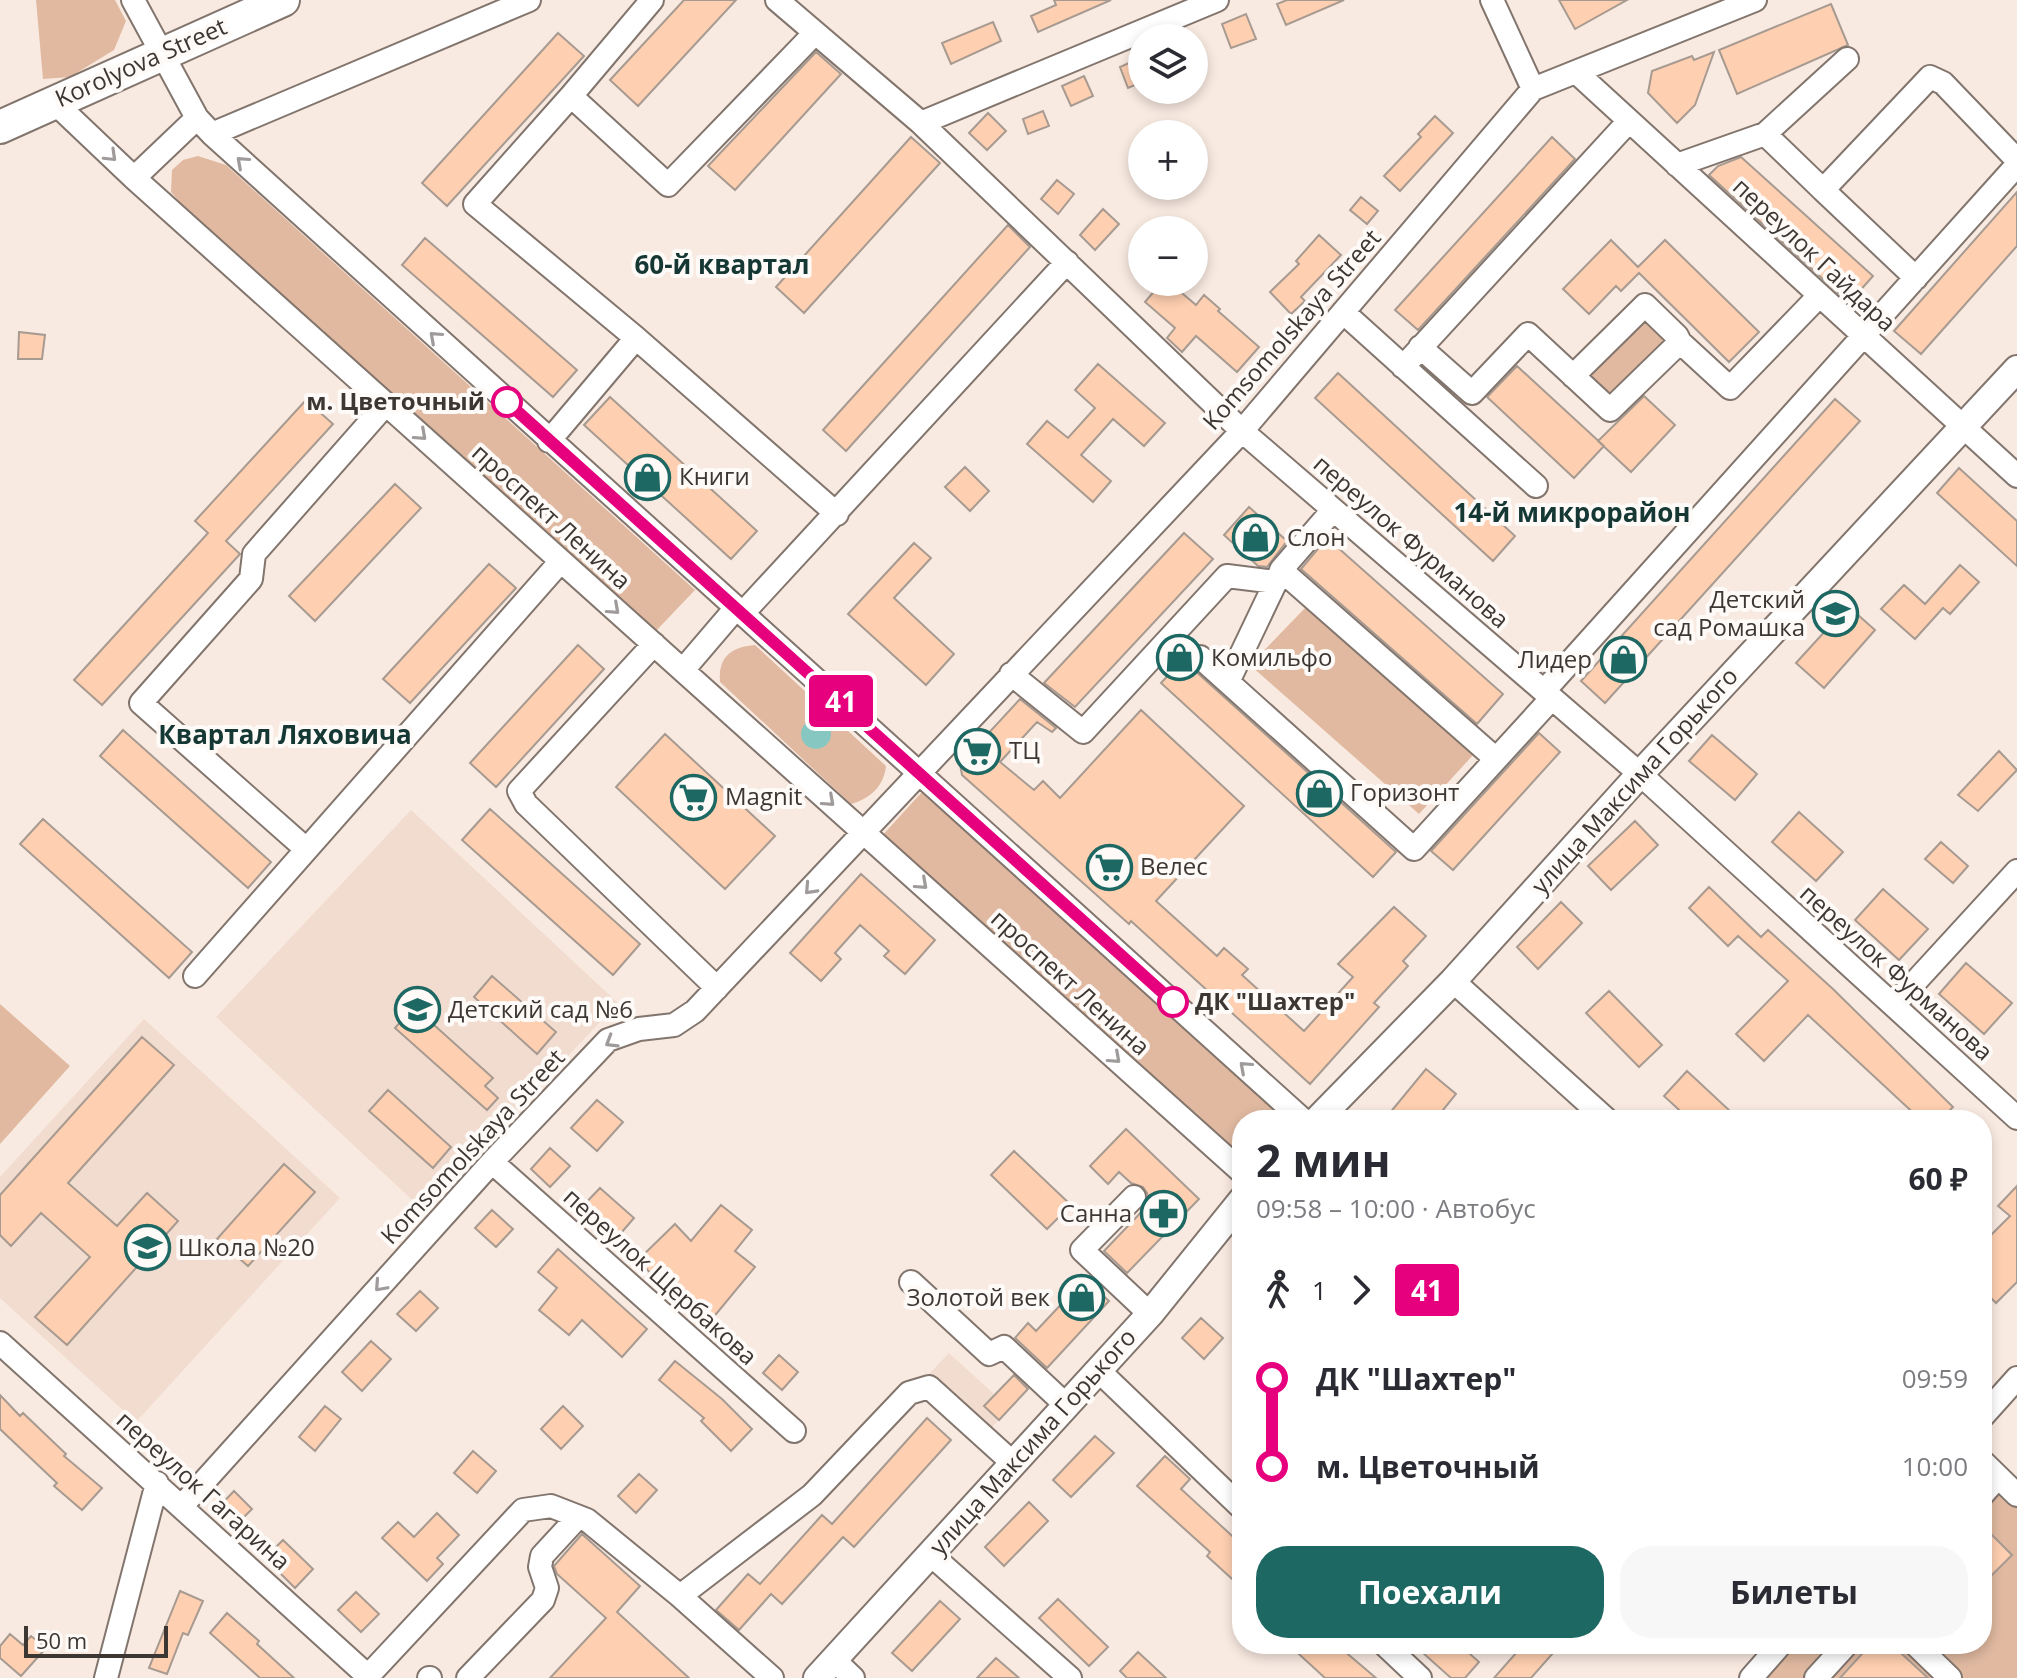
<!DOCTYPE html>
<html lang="ru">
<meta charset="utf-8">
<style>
:root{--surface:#fff;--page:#f7f7f7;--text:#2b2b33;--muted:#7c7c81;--accent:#1d6862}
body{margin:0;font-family:"Open Sans",sans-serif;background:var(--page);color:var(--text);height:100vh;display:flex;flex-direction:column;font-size:30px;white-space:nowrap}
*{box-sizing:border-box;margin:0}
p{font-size:26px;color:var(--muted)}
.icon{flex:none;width:44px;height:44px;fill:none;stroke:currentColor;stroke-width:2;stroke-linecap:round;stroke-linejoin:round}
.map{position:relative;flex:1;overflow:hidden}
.drawer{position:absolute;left:1232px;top:1110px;width:760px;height:544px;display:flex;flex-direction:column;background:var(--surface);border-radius:32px;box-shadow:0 4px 12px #0003}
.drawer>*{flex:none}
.badge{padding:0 16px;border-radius:6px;font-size:28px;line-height:52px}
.buttons{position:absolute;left:1128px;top:24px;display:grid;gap:16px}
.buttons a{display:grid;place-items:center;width:80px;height:80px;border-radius:50%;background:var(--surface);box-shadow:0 4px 12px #0003;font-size:40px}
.scale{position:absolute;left:24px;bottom:20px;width:144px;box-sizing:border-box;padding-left:8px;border:4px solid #3d3734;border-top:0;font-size:22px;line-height:28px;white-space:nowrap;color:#3d3734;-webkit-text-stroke:6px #fdfaf8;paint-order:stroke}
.map>.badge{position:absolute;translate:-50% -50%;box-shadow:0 0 0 4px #fff}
.legs{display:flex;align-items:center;gap:12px;height:88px;padding:0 24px;font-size:26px}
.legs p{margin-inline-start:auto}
.overview{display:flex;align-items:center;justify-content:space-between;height:136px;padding:0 24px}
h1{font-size:44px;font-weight:700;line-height:60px}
.primary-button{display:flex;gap:16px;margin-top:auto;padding:16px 24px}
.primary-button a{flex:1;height:92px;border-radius:32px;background:var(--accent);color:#fff;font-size:32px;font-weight:700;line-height:92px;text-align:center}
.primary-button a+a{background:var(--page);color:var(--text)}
ul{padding:0 24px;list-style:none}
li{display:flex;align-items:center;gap:28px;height:88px;font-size:30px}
li i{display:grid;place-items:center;width:12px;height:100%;margin:0 10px;background:currentColor}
li i::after{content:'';width:20px;height:20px;margin:-10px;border:6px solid;border-radius:50%;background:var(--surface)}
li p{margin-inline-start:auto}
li:first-child i{background:linear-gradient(#0000 50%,currentColor 0)}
li:last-child i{background:linear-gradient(currentColor 50%,#0000 0)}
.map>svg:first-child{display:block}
.built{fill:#f1dccf}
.green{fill:#e0b9a0}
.water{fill:#86c8c1}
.building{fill:#fecfb0;stroke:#a79a91;stroke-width:2}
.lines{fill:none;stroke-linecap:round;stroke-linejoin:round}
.minor-casing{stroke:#82756d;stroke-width:26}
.major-casing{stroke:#82756d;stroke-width:30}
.highway-casing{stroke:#82756d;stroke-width:36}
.minor{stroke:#fff;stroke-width:22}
.major{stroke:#fff;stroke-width:26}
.highway{stroke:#fff;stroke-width:32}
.oneway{stroke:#9e9b9a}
.line-1-casing{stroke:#fff;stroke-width:18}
.line-1{stroke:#e6007e;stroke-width:12}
.stop-1-dot{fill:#fff;stroke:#e6007e;stroke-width:4}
.labels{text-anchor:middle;stroke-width:8;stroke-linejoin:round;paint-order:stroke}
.street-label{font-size:24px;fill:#3d3734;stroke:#fdfaf8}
.stop-label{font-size:24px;font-weight:bold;fill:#3d3734;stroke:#fdfaf8;text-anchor:end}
.poi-label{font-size:24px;fill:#3d3734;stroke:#fdfaf8;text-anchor:start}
.neighbourhood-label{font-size:26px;font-weight:bold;fill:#153834;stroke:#fdfaf8}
</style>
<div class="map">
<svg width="2017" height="1678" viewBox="0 0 2017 1678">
<rect width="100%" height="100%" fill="#f9eae1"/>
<!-- built -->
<path class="built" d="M411,810L618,1003L423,1210L216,1017Z
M144,1019L340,1198L136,1422L0,1298V1177Z
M949,1353L994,1394L983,1406L999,1420L989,1430L928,1375Z"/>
<!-- green -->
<path class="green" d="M36,0H115L126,21L114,50L70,77L43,79Z
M198,156L226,165L695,590L653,634L183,206L171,192L172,170L183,160Z
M1646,320L1670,342L1610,400L1587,379Z
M1306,607L1474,754L1419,814L1250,665Z
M755,645L886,766C884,786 870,799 851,804L720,682C718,657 731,647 755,645Z
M922,792L1286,1116L1283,1120H1242V1161L880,838Z
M0,1004L70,1066L0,1144Z
M1982,1463L2017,1494V1678H1766L1796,1644H1982Z"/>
<!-- water -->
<path class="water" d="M801 734a15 15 0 1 1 30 0a15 15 0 1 1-30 0Z"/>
<!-- building -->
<path class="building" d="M684,0H736L638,106L610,80Z
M1054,0H1111L1038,32L1031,16L1056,5Z
M1287,0H1344L1286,25L1277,4Z
M1559,0H1627L1575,29Z
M1831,4L1848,45L1737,94L1719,50Z
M1246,14L1256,39L1231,48L1222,24Z
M993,22L1001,41L951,64L942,43Z
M558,33L584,56L447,206L422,183Z
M816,52L841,74L735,190L708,166Z
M1714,52L1695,105L1677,123L1648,93L1652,71L1692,56L1694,60Z
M1142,57V82L1128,88L1120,67Z
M1084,76L1093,96L1071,106L1062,86Z
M1043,111L1049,126L1028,134L1023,119Z
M988,113L1006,131L987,150L969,133Z
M1435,116L1453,133L1400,191L1384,176L1421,137L1418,134Z
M911,137L940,163L804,313L776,287Z
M1552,137L1575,159L1418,330L1395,310Z
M1741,157L1873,276L1849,303L1709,175L1718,166Z
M1057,180L1074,194L1058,214L1041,199Z
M2017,192V246L1921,354L1894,331Z
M1361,197L1378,211L1367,224L1350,210Z
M1103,209L1119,224L1095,250L1080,235Z
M1008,225L1030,247L846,451L823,430Z
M1319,235L1341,255L1301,297L1305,301L1291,314L1270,292L1299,264L1296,261Z
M425,238L577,370L553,397L402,265Z
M1611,240L1638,267L1665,240L1759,332L1729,362L1639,273L1621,291L1616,286L1589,314L1563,289Z
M1162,282H1169L1196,305L1204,295L1220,309L1218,311L1259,347L1237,372L1196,336L1182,352L1167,338L1175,328L1145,302Z
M19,332L45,335L42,359H18Z
M1098,364L1165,423L1144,446L1113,419L1081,455L1111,481L1093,502L1027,444L1047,421L1068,438L1095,408L1075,390Z
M1517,366L1604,446L1574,478L1487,397Z
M1338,373L1515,536L1493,561L1315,398Z
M1644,396L1675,425L1631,472L1598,441Z
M610,397L757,531L731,559L584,425Z
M1835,399L1860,421L1605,703L1581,681Z
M306,400L333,424L226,541L240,554L102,705L74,680L208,533L195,521Z
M965,467L989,491L970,511L945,487Z
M1959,468L2017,521V566L1937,493Z
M395,484L421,508L315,621L289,596Z
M1249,507L1287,541L1267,567L1258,566L1224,535Z
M1184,533L1213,559L1075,707L1044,683Z
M1327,538L1503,694L1477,724L1301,569Z
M914,543L931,558L894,598L954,654L926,685L848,614Z
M489,564L516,588L410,703L383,679Z
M1960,565L1979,582L1950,614L1943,608L1915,639L1881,609L1904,585L1925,604Z
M1848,606L1875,630L1824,688L1796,663Z
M578,645L604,669L496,787L470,763Z
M1185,657L1191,667L1396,852L1373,877L1161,683Z
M1020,699L1056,728L1052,732L1037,722L1000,762L1034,790L1043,781L1060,798L1141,710L1244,806L1156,901L1217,956L1224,948L1248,969L1242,975L1304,1031L1353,977L1338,964L1394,907L1426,936L1403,961L1408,966L1374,1003L1379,1007L1310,1084L1131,921L1129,924L962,775L960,764Z
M123,730L271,862L248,888L100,756Z
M1539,733L1560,752L1453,870L1431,851Z
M665,734L775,836L725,889L616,787Z
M1712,735L1757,774L1735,800L1689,761Z
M1999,751L2017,770L1978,811L1958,795Z
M490,809L640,944L613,975L462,840Z
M1799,812L1843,852L1816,881L1772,842Z
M43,819L192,952L169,978L20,844Z
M1635,821L1658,845L1611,890L1588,866Z
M1941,842L1968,866L1953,883L1925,859Z
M861,874L935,940L905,974L884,956L889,951L860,925L835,953L841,959L821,981L790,953Z
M1709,887L1761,937L1768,930L1833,989L1953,1107L1941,1120H1921L1808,1015L1764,1061L1736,1034L1788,981L1738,936L1728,946L1689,908Z
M1883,889L1928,929L1899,960L1855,920Z
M1561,902L1582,923L1538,969L1517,947Z
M1966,963L2012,1003L1984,1034L1939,994Z
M492,976L556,1032L537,1054L474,997Z
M1609,991L1662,1045L1639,1067L1586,1013Z
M414,1007L493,1078L485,1086L498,1098L487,1110L395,1028Z
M142,1037L174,1065L68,1183L117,1226L147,1193L178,1221L67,1345L35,1317L90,1257L41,1213L11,1246L0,1235V1195Z
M1426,1069L1456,1094L1435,1120H1384Z
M1687,1071L1730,1111L1722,1120H1690L1664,1096Z
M388,1090L451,1147L433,1168L369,1111Z
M597,1100L623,1122L597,1151L571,1128Z
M1126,1129L1199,1199L1127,1273L1104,1251L1150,1203L1147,1193L1143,1187L1131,1183L1119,1172L1108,1184L1090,1166Z
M550,1148L570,1166L550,1187L531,1169Z
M1014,1151L1071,1205L1047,1229L991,1175Z
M284,1164L315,1192L248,1266L217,1239Z
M2017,1186V1282L1996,1303L1982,1289V1244L2010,1216L1998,1206Z
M600,1188L634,1218L615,1240L580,1209Z
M721,1205L752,1230L735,1251L755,1267L707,1325L677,1301L638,1260L675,1224L691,1241Z
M492,1210L513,1229L496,1247L475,1228Z
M558,1249L647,1329L622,1357L582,1320L569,1335L539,1310L557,1288L538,1272Z
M1085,1279L1109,1301L1047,1368L1015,1338L1028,1323L1036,1331Z
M420,1291L438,1308L416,1331L397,1314Z
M1201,1318L1223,1338L1204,1359L1182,1338Z
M371,1341L391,1359L362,1391L342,1372Z
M779,1355L798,1372L782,1390L763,1373Z
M675,1361L722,1399L752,1429L731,1451L701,1421L704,1418L659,1380Z
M1014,1375L1028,1389L999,1420L984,1406Z
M0,1395L20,1416L23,1413L66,1454L64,1456L102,1488L82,1510L54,1486L57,1483L0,1429Z
M325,1406L341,1419L315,1451L299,1437Z
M563,1406L583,1426L561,1449L541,1429Z
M927,1418L951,1440L854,1547L843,1537L782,1604L771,1594L739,1630L716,1610L748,1574L760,1584L822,1515L832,1524Z
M1095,1436L1114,1453L1071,1497L1053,1480Z
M473,1451L496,1471L477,1493L454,1473Z
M1165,1456L1190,1479L1181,1489L1242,1545V1588L1207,1556L1210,1552L1137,1486Z
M639,1474L657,1490L636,1513L618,1496Z
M234,1491L252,1509L234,1527L216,1510Z
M1029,1502L1048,1521L1004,1566L985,1547Z
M437,1513L459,1535L437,1558L443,1564L427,1581L382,1538L398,1522L414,1537Z
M1982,1525L2012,1555L1982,1585Z
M582,1534L640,1586L617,1612L689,1678H550L606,1618L557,1574L554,1566Z
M283,1540L313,1569L295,1588L265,1558Z
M180,1591L203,1601L188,1635L183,1633L167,1674L149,1668Z
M356,1592L379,1614L361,1632L338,1610Z
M1058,1599L1108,1647L1089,1666L1039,1618Z
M940,1601L960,1619L912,1671L892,1653Z
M227,1613L259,1641L257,1644L294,1678H260L210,1633Z
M10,1634L23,1645L31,1636L46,1648L21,1676L0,1658V1646Z
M1288,1644H1336L1376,1678H1325Z
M1413,1644H1459L1479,1662L1465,1678H1451Z
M1524,1644H1561L1531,1678H1494Z
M1871,1644H1891L1928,1678H1840Z
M1138,1652L1166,1678H1127L1120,1671Z
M996,1658L1019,1678H977Z"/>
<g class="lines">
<defs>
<path id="minor" d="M133,0L197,118L212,134L1303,1120
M652,0L571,96L668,185L814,34
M777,0L921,123L1242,431L1640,774L2017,1118
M1492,0L1533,89
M1576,72L2017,476
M571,96L475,204L636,338
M54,102L134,178L1242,1172
M921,123L1217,0
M212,134L529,0
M1677,165L1765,134
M134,178L197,118
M1823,190L1765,134L1847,59
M1916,278L1823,190L1930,77L1943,83L2017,160
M1343,312L1536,486
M1420,347L1472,393L1528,334L1610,410L1680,342
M1403,367L1629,121
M1573,376L1645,305L1677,336L1680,342L1730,388L1819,296
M549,441L636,338L837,514
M1333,510L1281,570L1496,759
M743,613L1067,262
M654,644L519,791L526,804L717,988
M1200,657L1414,849L1552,698
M683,670L736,608
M1011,674L1083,732L1227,576L1275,582
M1228,682L1281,571
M1544,691L2017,165
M306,849L141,703L251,579L254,554L386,404
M195,976L561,561
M1453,981L1607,1120
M1894,1005L2017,871
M492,1162L794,1431
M1134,1197L1082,1250L1150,1314
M911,1282L989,1354L1004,1347L1067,1406
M0,1343L370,1678
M1099,1371L1242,1508
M1982,1417L2017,1378
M1982,1461L2017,1495
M1982,1495L1998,1477
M182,1506L492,1162L608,1040L639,1029L674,1025L695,1011L1242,431L1533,89L1755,0
M930,1554L1070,1678
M680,1596L812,1495L909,1393L929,1387L1013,1463
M1384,1644L1420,1678
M1915,1644L1950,1678
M834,1660L853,1678
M368,1676L523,1510L551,1506L587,1520L680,1596L772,1678
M106,1678L157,1483
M429,1678H430
M468,1678L543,1600L547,1588L540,1567L542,1556L578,1517
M1751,1678L1781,1644
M1816,1678L1847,1644"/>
<path id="major" d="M1317,1120L1453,981L1640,774L2017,369
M817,1678L1150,1314L1242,1200"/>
<path id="highway" d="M0,127L283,0"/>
</defs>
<!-- minor casing -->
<use href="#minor" class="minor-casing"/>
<!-- major casing -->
<use href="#major" class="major-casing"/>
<!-- highway casing -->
<use href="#highway" class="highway-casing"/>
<!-- minor -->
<use href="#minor" class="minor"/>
<!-- major -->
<use href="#major" class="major"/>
<!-- highway -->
<use href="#highway" class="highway"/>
</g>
<!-- one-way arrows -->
<defs><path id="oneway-chevron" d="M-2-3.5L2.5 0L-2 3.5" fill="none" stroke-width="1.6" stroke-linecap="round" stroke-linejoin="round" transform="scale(2)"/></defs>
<g class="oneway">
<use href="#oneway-chevron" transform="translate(111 156) rotate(44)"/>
<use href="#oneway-chevron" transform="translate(242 162) rotate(-138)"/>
<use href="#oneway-chevron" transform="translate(435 337) rotate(-138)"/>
<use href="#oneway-chevron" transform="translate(421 435) rotate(42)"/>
<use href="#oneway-chevron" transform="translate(614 609) rotate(42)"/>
<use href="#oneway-chevron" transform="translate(829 801) rotate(42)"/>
<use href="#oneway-chevron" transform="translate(922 884) rotate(42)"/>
<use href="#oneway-chevron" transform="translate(810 889) rotate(133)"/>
<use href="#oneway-chevron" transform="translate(611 1042) rotate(149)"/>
<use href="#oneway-chevron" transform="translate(1115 1058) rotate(42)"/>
<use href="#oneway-chevron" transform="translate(1245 1067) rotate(-138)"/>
<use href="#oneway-chevron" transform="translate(380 1286) rotate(132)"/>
</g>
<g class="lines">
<defs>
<path id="line-1" d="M507,402L1173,1002"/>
</defs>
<!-- line-1 casing -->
<use href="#line-1" class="line-1-casing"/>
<!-- line-1 -->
<use href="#line-1" class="line-1"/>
</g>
<!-- icons -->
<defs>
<symbol id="shop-ring" viewBox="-11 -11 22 22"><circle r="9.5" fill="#fdfaf8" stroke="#1d6862" stroke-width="1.5"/><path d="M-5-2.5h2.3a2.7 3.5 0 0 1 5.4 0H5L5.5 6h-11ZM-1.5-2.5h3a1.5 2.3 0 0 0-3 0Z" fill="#1d6862"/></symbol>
<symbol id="school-ring" viewBox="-11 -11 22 22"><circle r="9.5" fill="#fdfaf8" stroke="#1d6862" stroke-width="1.5"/><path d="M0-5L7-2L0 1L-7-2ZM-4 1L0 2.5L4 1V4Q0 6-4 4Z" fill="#1d6862"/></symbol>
<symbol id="supermarket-ring" viewBox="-11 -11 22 22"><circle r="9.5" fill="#fdfaf8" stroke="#1d6862" stroke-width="1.5"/><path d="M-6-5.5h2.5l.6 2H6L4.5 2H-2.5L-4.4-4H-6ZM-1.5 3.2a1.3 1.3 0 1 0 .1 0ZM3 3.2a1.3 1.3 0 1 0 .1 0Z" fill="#1d6862"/></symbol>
<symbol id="pharmacy-ring" viewBox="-11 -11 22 22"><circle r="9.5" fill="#fdfaf8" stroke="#1d6862" stroke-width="1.5"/><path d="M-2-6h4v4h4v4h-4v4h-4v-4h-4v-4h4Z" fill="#1d6862"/></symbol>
</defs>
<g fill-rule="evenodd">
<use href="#shop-ring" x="622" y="452" width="51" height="51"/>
<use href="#shop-ring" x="1230" y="512" width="51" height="51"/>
<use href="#school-ring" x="1810" y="588" width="51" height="51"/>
<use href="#shop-ring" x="1154" y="632" width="51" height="51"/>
<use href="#shop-ring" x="1598" y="634" width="51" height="51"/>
<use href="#supermarket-ring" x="952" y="726" width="51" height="51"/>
<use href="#shop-ring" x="1294" y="768" width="51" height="51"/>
<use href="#supermarket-ring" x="668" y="772" width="51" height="51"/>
<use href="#supermarket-ring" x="1084" y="842" width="51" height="51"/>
<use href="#school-ring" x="392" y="984" width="51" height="51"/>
<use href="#pharmacy-ring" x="1138" y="1188" width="51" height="51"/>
<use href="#school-ring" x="122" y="1222" width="51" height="51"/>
<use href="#shop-ring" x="1056" y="1272" width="51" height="51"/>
</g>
<!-- markers -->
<g class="stop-1-dot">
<circle cx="507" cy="402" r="14"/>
<circle cx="1173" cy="1002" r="14"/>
</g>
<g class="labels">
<!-- street labels -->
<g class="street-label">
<text transform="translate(141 63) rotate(-24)" y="8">Korolyova Street</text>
<text transform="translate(1814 255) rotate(43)" y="8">переулок Гайдара</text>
<text transform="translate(1292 330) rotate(-49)" y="8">Komsomolskaya Street</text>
<text transform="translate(551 517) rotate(42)" y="8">проспект Ленина</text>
<text transform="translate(1411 542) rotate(41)" y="8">переулок Фурманова</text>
<text transform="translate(1635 781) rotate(-48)" y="8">улица Максима Горького</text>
<text transform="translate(1896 973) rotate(42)" y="8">переулок Фурманова</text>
<text transform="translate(1070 983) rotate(42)" y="8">проспект Ленина</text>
<text transform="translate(473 1147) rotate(-47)" y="8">Komsomolskaya Street</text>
<text transform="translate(660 1277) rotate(42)" y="8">переулок Щербакова</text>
<text transform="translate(1033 1442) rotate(-48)" y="8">улица Максима Горького</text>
<text transform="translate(203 1491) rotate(42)" y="8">переулок Гагарина</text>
</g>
<!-- stop labels -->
<g class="stop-label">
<text x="485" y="410">м. Цветочный</text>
<text x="1195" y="1010" text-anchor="start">ДК "Шахтер"</text>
</g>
<!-- poi labels -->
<g class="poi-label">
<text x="679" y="485">Книги</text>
<text x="1287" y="546">Слон</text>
<text x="1805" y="608" text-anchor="end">Детский<tspan x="1805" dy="28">сад Ромашка</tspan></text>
<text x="1211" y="666">Комильфо</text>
<text x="1592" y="668" text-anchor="end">Лидер</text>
<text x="1009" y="759">ТЦ</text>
<text x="1350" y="801">Горизонт</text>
<text x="725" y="805">Magnit</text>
<text x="1140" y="875">Велес</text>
<text x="448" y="1018">Детский сад №6</text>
<text x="1132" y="1222" text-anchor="end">Санна</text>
<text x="178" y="1256">Школа №20</text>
<text x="1050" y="1306" text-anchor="end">Золотой век</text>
</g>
<!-- neighbourhood labels -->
<g class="neighbourhood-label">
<text x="722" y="274">60-й квартал</text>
<text x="1572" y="522">14-й микрорайон</text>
<text x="285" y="744">Квартал Ляховича</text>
</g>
</g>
</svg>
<div class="buttons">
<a><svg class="icon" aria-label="layers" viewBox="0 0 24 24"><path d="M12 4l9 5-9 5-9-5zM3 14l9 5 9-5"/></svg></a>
<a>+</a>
<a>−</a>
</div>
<div class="scale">50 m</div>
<b class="badge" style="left:841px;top:701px;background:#e6007e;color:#fff">41</b>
<section class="drawer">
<div class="overview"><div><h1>2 мин</h1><p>09:58 – 10:00 · Автобус</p></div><b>60 ₽</b></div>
<div class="legs"><svg class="icon" aria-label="walk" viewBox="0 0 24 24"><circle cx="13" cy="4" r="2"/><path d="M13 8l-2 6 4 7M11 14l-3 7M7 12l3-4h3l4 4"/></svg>1<svg class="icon" aria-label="forward" viewBox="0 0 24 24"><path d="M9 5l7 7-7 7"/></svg><b class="badge" style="background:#e6007e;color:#fff">41</b></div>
<ul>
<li><i style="color:#e6007e"></i><b>ДК &quot;Шахтер&quot;</b><p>09:59</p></li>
<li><i style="color:#e6007e"></i><b>м. Цветочный</b><p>10:00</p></li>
</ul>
<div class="primary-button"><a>Поехали</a><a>Билеты</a></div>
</section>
</div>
